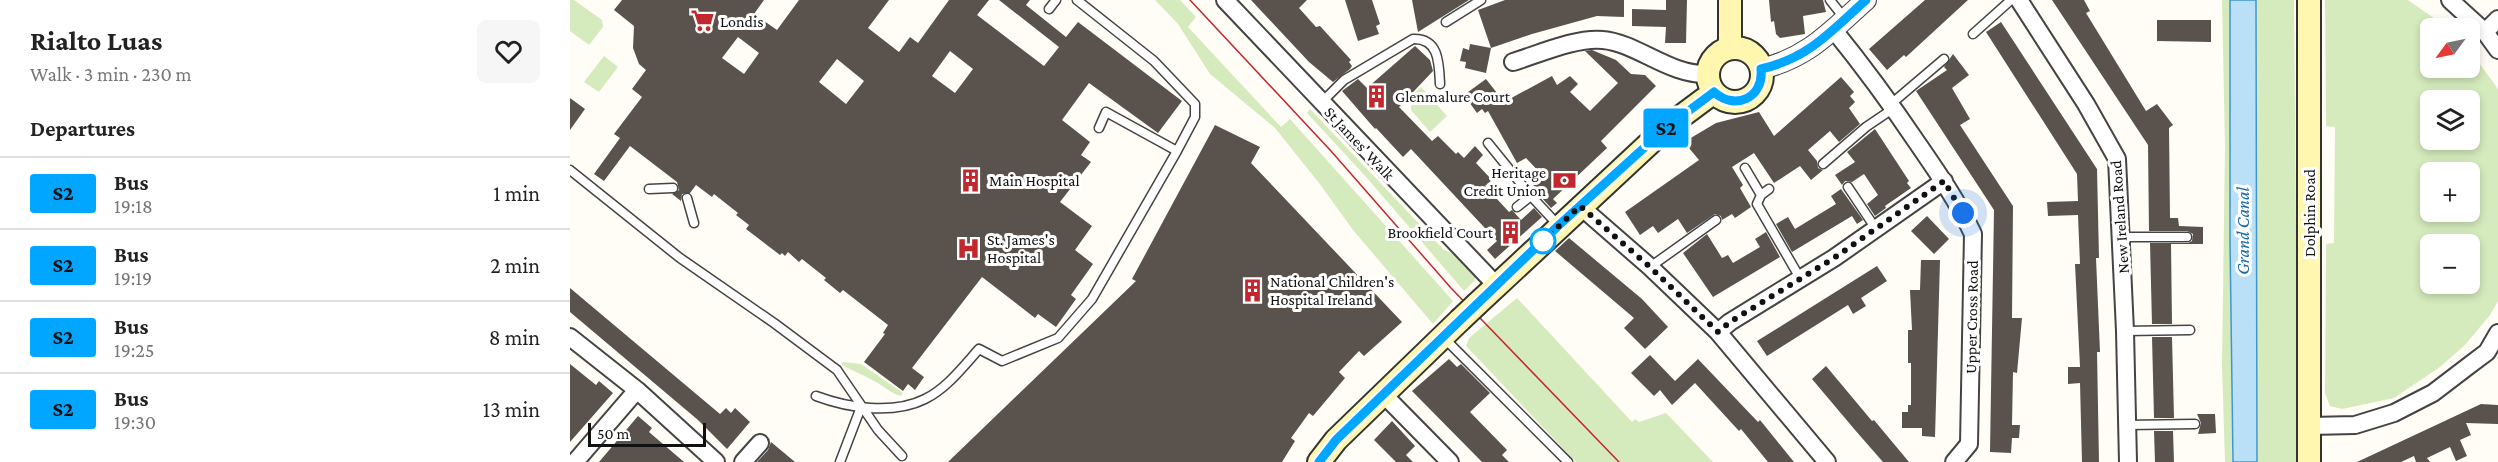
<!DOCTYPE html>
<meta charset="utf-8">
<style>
:root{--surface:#fff;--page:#f6f6f6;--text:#222;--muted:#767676;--line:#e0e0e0}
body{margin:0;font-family:"Crimson Pro",serif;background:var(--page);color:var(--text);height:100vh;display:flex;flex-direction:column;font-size:22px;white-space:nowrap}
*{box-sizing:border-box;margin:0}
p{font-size:20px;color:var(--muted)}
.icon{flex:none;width:33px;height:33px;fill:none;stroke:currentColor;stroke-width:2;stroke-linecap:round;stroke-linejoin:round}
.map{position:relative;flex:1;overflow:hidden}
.sheet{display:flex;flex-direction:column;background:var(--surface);width:570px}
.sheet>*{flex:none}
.badge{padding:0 12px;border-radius:4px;font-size:21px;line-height:39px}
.needle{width:39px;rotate:237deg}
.tools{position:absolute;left:1850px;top:18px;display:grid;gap:12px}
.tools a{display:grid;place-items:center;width:60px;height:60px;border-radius:9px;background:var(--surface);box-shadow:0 3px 9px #0003;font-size:30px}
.scale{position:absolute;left:18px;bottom:15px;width:118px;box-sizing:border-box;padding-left:6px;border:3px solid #111;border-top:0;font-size:16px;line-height:21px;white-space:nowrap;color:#111;-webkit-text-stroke:4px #fff;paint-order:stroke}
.you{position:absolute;width:30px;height:30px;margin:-15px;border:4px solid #fff;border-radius:50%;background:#1a73e8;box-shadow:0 0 0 9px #1a73e833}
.map>.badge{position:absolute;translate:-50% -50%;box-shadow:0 0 0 3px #fff}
h2{padding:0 30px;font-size:22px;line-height:54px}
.round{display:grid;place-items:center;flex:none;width:63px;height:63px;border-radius:9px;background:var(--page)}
.overview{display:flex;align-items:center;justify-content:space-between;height:102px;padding:0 30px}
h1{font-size:28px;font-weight:700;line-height:45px}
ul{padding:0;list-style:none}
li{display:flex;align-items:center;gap:18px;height:72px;padding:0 30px;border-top:2px solid var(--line)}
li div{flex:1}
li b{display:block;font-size:22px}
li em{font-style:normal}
li .badge{min-width:66px;font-weight:700;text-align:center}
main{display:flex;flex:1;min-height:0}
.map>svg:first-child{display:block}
.green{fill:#d5ebbd;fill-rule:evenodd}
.water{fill:#b9e0f7;stroke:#3f96cf;stroke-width:1.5}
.building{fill:#5a524d;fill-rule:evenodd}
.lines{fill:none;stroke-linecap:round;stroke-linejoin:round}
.service-casing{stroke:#444;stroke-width:11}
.minor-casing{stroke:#444;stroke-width:20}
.tertiary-casing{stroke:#444;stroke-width:22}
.secondary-casing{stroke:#333;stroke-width:26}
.service{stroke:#fff;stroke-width:8}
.minor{stroke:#fff;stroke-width:16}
.tertiary{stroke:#fff;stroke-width:20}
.secondary{stroke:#fff6b0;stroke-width:22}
.tram{stroke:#c4262e;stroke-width:1.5}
.secondary-bridge-casing{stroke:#333;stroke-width:26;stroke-linecap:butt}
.secondary-bridge{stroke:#fff6b0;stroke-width:22}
.line-casing{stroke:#fff;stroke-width:14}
.line{stroke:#00a6ff;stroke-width:9}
.walk{stroke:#111;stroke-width:6;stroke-dasharray:0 10.8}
.stop-dot{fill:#fff;stroke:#00a6ff;stroke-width:3}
.labels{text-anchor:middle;stroke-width:6;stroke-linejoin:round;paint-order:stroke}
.poi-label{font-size:16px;fill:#111;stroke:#fff;text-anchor:start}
.street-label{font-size:16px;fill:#111;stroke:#fff}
.water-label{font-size:18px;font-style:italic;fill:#1768a6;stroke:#fff}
</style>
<main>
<section class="sheet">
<div class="overview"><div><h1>Rialto Luas</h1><p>Walk · 3 min · 230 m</p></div><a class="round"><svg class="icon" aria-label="heart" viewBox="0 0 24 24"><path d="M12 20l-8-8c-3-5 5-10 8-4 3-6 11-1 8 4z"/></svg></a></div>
<h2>Departures</h2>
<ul>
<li><span class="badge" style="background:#00a6ff;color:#111">S2</span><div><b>Bus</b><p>19:18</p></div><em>1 min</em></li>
<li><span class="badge" style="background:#00a6ff;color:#111">S2</span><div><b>Bus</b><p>19:19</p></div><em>2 min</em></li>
<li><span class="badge" style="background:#00a6ff;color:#111">S2</span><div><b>Bus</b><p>19:25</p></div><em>8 min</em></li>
<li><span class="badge" style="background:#00a6ff;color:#111">S2</span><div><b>Bus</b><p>19:30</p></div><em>13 min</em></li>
</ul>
</section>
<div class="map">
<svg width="1928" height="462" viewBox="0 0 1928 462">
<rect width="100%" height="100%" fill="#fffdf5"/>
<!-- green -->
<path class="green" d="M0,0H4L32,20L33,27L19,45L0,31Z
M585,0H610L626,17L618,27L711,127L720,119L883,301L863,324L783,230L749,183L705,128L640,74L608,24Z
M1652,0H1660L1662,462H1655L1652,365L1655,147Z
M1686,0H1724L1728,462H1687Z
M1755,0H1838L1878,28H1860V68H1899V49L1928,89V301L1920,315L1895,345L1870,367L1824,398L1772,409L1760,406L1755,393L1756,244L1764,243L1765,127L1756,126ZM1860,100H1899V140H1860ZM1860,172H1899V212H1860ZM1860,244H1899V284H1860Z
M34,56L48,67L29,92L14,82Z
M851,87L877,116L860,132L841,110L842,95Z
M740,109L874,250L884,254L905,274V280L894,291L797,178L737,113Z
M947,298L1062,422L1065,419L1069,422L1096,413L1143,462H1006L896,346L899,338Z
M273,362L291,364L333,393L331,396C320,393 315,387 306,382C294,375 282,371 271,364Z"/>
<!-- water -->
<path class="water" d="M1660,0H1686L1687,462H1663L1660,240Z"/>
<!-- building -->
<path class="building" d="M52,0H194L184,14L207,30L229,0H319L298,28L329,52L340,37L348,43L379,0H419L407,15L474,66L489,47L429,0H460L456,5L496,37L508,22L612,101L588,133L519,83L492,120L520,142L511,155L521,162L490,202L522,226L505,250L523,264L501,295L506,299L486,327L468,314L465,318L412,277L342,368L354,377L345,390L338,384L333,391L294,362L315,334L313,333L318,325L273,290L270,293L254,280L256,278L232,259L229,262L218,252L215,256L212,253L210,255L176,229L179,225L166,215L168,213L144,194L142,197L126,185L120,193L112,194L111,201L102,194L109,190L107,182L60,146L34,181L24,174L50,138L44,134L72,97L62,89L76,70L69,64L63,48L64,26L44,10ZM168,37L189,53L174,74L152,58ZM380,51L403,69L385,93L362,76ZM267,59L294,81L276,104L249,82Z
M681,0H737L729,8L746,27L750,26L781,60L779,62L782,66L780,69L763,82L739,62Z
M775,0H802L810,24L806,26L809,34L788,41Z
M842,0H899L848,32Z
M935,0H1054V17L1027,16L962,34L921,48L908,10Z
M1096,0H1117L1116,43H1095L1096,27L1062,26V9L1096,10Z
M1199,0H1253L1256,12L1233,16L1235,34L1210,38L1206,34L1204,21L1201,22Z
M1355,0H1398L1336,57L1334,55L1317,70L1299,49Z
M1482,0H1514L1520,11L1516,13L1576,111L1587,104L1603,125L1599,128L1600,218H1608L1609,226L1633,227V244H1601L1602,324H1582L1580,243H1618L1622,241L1623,234L1617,231H1579L1578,145Z
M1587,20H1641V42L1587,41Z
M1431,22L1527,169L1529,258H1526L1530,352H1527L1529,462H1512L1510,383L1498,384V367H1510L1505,264H1510L1508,215L1478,216L1477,202L1508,201L1507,174L1416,32Z
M900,44L921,48L916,73L895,68L896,62L890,61L893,48L899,50Z
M845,46L860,60L863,71L829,107L862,141L868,136L886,154L888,152L894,158L905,146L913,155L906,163L922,180L915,186L939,212L942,210L951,220L964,208L972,217L925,259L917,250L927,241L841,149L833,157L806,128L805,129L772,91L788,79L797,88Z
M1022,50L1046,60L1061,74L1075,75L1086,86L1031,141L1037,148L983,199L987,203L981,208L962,187L973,176L956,158L947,163L918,111L915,113L912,109L907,113L894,95L916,79L934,102L982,76L987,85L1000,76L1008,84L1000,92L1020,111L1048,83L1015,51Z
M1383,54L1399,75L1382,88L1400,119L1390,125L1443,206L1442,318H1452L1447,373L1443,372L1442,425H1450L1449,438H1442L1441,453L1420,452L1424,210L1346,91L1377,70L1374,67Z
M1271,77L1284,92L1280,96L1285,102L1279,108L1290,124L1269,142L1260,131L1238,150L1247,161L1248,168L1253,170L1241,180L1230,166L1204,183L1184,153L1162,167L1173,185L1170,188L1181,207L1165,218L1162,214L1152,220L1151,216L1145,214L1117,233L1108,219L1088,233L1083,226L1070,235L1055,212L1129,160L1114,142L1146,123L1189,112L1204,136Z
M0,98L15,109L0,130Z
M645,125L690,147L681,163L832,322L794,356L789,351L769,372L775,378L743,416L739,413L721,438L725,441L712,462H378L566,281L562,279Z
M1305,129L1339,181L1337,183L1341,188L1315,206L1316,208L1305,216L1297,204L1308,195L1294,174L1282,182L1275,181L1272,185L1265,175L1285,162L1277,152Z
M1271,189L1293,220L1287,224L1282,216L1222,252L1206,224L1218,217L1225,229L1266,204L1261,196Z
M1357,216L1379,239L1364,254L1341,231Z
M1196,232L1210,257L1143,297L1113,253L1137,234L1152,258L1158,255L1163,263L1190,247L1185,239Z
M999,238L1072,299L1098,327L1075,349L1054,328L1064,318L985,251Z
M1351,260H1370L1365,437L1352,436V428H1332V412H1338V405H1341V363H1338V330H1342L1340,290H1350Z
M1307,266L1317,281L1291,298L1296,306L1283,314L1278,305L1197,356L1187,341Z
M0,288L150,414L156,408L161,413L165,408L180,422L157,449L128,420L0,312Z
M1582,337H1602L1604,418H1584Z
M1080,355L1105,381L1128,359L1188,422L1190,420L1224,462H1198L1171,429L1169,431L1125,383L1102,405L1090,390L1084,396L1061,373Z
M879,359L887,367L891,364L920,393L900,412L937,450L932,455L939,462H912L842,391Z
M0,364L26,385L29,381L43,393L0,442Z
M1256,366L1302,421L1304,420L1339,462H1313L1285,430L1242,379Z
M1911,404L1928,405V424L1896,423L1901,435L1890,440L1897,456L1886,461L1880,447L1857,458L1860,462H1846L1844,456L1831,462H1787Z
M1627,414H1645L1646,433L1628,434L1631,423Z
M68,416L82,428L79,432L114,462H29Z
M822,421L845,446L836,455L843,462H826L804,440Z
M1584,431H1603L1604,462H1585Z
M201,442L225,462H187L198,450Z"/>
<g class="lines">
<defs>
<path id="service" d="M507,0L584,61L625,104V117L607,151L536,112L529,128
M1260,0L1275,19
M479,9L486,0
M876,22L911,0
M1403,34L1441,0
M752,102L774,80L843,39C869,38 869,63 870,84
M1321,104L1374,59
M918,143L961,196L988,225
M1253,164L1296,127L1324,108
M1175,168L1191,195
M0,170L110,258L204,323L267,370L308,430L332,456
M1278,187L1306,229
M79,189L103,188
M1199,189L1191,195L1187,204L1230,278
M117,198L124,223
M947,207L961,196
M1551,237H1617
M1080,267L1146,220
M1555,331L1620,330
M873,337L998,462
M246,396C278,408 323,415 355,399C376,389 393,367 409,349L432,361L488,338L522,299L607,151
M1557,425L1625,424
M270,462L291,407"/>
<path id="minor" d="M655,0L926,285
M1449,0L1516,104L1547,159L1555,331L1558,462
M1880,0L1915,32L1928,50
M1263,29C1293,66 1321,104 1348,144C1368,173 1388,202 1403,234L1399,444L1384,462
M1915,32L1928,19
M943,62C969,54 1007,37 1033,40C1067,43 1100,76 1138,74
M1010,206L1080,267L1148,332L1257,462
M1148,332L1160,322L1264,258L1374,181
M0,337L67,390L146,462
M814,395L880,462
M1740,426L1785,425L1824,413L1863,393L1901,364L1917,352L1928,333
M5,462L67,390
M173,462L190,443"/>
<path id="tertiary" d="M1191,69C1238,58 1261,31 1296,0"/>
<path id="secondary" d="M1160,0V48
M1739,0V462
M1138 75a27 27 0 1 1 54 0a27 27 0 1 1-54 0Z
M907,304L1097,127L1144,92
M749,462L766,440L890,320"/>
</defs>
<!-- service casing -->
<use href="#service" class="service-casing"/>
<!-- minor casing -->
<use href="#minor" class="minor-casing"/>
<!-- tertiary casing -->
<use href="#tertiary" class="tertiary-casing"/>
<!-- secondary casing -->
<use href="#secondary" class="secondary-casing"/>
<!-- service -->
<use href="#service" class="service"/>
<!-- minor -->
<use href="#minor" class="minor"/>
<!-- tertiary -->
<use href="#tertiary" class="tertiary"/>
<!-- secondary -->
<use href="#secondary" class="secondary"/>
<!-- tram -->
<path class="tram" d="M620,0L761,151L881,288L1049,462"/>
<defs>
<path id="secondary-bridge" d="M890,320L907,304"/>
</defs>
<!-- secondary-bridge casing -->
<use href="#secondary-bridge" class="secondary-bridge-casing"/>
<!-- secondary-bridge -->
<use href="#secondary-bridge" class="secondary-bridge"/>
</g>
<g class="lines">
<defs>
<path id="line" d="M749,462L766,440L989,225L1097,127L1144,92C1165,111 1194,98 1191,69C1239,58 1260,32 1296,0"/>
</defs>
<!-- line casing -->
<use href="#line" class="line-casing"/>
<!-- line -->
<use href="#line" class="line"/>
<!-- walk -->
<path class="walk" d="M973,241L1010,206L1080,267L1148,332L1160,322L1264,258L1374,181L1393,213"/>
</g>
<!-- icons -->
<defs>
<symbol id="supermarket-bare" viewBox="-9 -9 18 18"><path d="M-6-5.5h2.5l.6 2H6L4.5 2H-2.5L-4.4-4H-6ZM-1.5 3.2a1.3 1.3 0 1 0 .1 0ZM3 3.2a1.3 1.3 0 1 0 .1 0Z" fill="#c4262e" stroke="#fff" stroke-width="2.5" paint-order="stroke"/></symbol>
<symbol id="building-bare" viewBox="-9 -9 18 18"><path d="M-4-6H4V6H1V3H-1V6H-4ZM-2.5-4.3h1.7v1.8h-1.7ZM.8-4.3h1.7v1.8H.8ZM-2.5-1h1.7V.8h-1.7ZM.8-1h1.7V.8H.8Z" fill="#c4262e" stroke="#fff" stroke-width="2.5" paint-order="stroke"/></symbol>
<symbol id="bank-bare" viewBox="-9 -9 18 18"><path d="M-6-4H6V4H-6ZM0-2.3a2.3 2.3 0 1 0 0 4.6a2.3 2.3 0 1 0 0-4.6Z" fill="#c4262e" stroke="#fff" stroke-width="2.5" paint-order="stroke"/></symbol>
<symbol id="hospital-bare" viewBox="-9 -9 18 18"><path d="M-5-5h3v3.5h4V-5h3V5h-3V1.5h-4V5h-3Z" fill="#c4262e" stroke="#fff" stroke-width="2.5" paint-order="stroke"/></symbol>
</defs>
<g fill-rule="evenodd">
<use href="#supermarket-bare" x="116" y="4" width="33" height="33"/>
<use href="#building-bare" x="790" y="80" width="33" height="33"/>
<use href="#building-bare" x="384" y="164" width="33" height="33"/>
<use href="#bank-bare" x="978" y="164" width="33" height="33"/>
<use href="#building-bare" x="924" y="216" width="33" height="33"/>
<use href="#hospital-bare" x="382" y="232" width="33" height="33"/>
<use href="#building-bare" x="666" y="274" width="33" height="33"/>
</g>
<!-- markers -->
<circle class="stop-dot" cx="973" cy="241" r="12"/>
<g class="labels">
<!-- poi labels -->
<g class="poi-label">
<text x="150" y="27">Londis</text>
<text x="825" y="102">Glenmalure Court</text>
<text x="976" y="178" text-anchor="end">Heritage<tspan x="976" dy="18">Credit Union</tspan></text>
<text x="419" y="186">Main Hospital</text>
<text x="923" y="238" text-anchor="end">Brookfield Court</text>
<text x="417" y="245">St. James's<tspan x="417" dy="18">Hospital</tspan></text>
<text x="700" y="287">National Children's<tspan x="700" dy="18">Hospital Ireland</tspan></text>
</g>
<!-- street labels -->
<g class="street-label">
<text transform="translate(790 143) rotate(47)" y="6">St James' Walk</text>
<text transform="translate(1739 213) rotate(-90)" y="6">Dolphin Road</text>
<text transform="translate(1549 217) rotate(-94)" y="6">New Ireland Road</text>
<text transform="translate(1401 317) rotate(-89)" y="6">Upper Cross Road</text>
</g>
<!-- water labels -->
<g class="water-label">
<text transform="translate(1673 231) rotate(-90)" y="6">Grand Canal</text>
</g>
</g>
</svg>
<div class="tools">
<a><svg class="needle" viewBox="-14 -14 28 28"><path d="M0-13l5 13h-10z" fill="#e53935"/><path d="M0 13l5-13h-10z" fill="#767676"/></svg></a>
<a><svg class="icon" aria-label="layers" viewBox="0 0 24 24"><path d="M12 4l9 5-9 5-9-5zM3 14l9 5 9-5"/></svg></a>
<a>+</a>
<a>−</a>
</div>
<div class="scale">50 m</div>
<div class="you" style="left:1393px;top:213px"></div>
<b class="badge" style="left:1096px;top:128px;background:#00a6ff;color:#111">S2</b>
</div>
</main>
